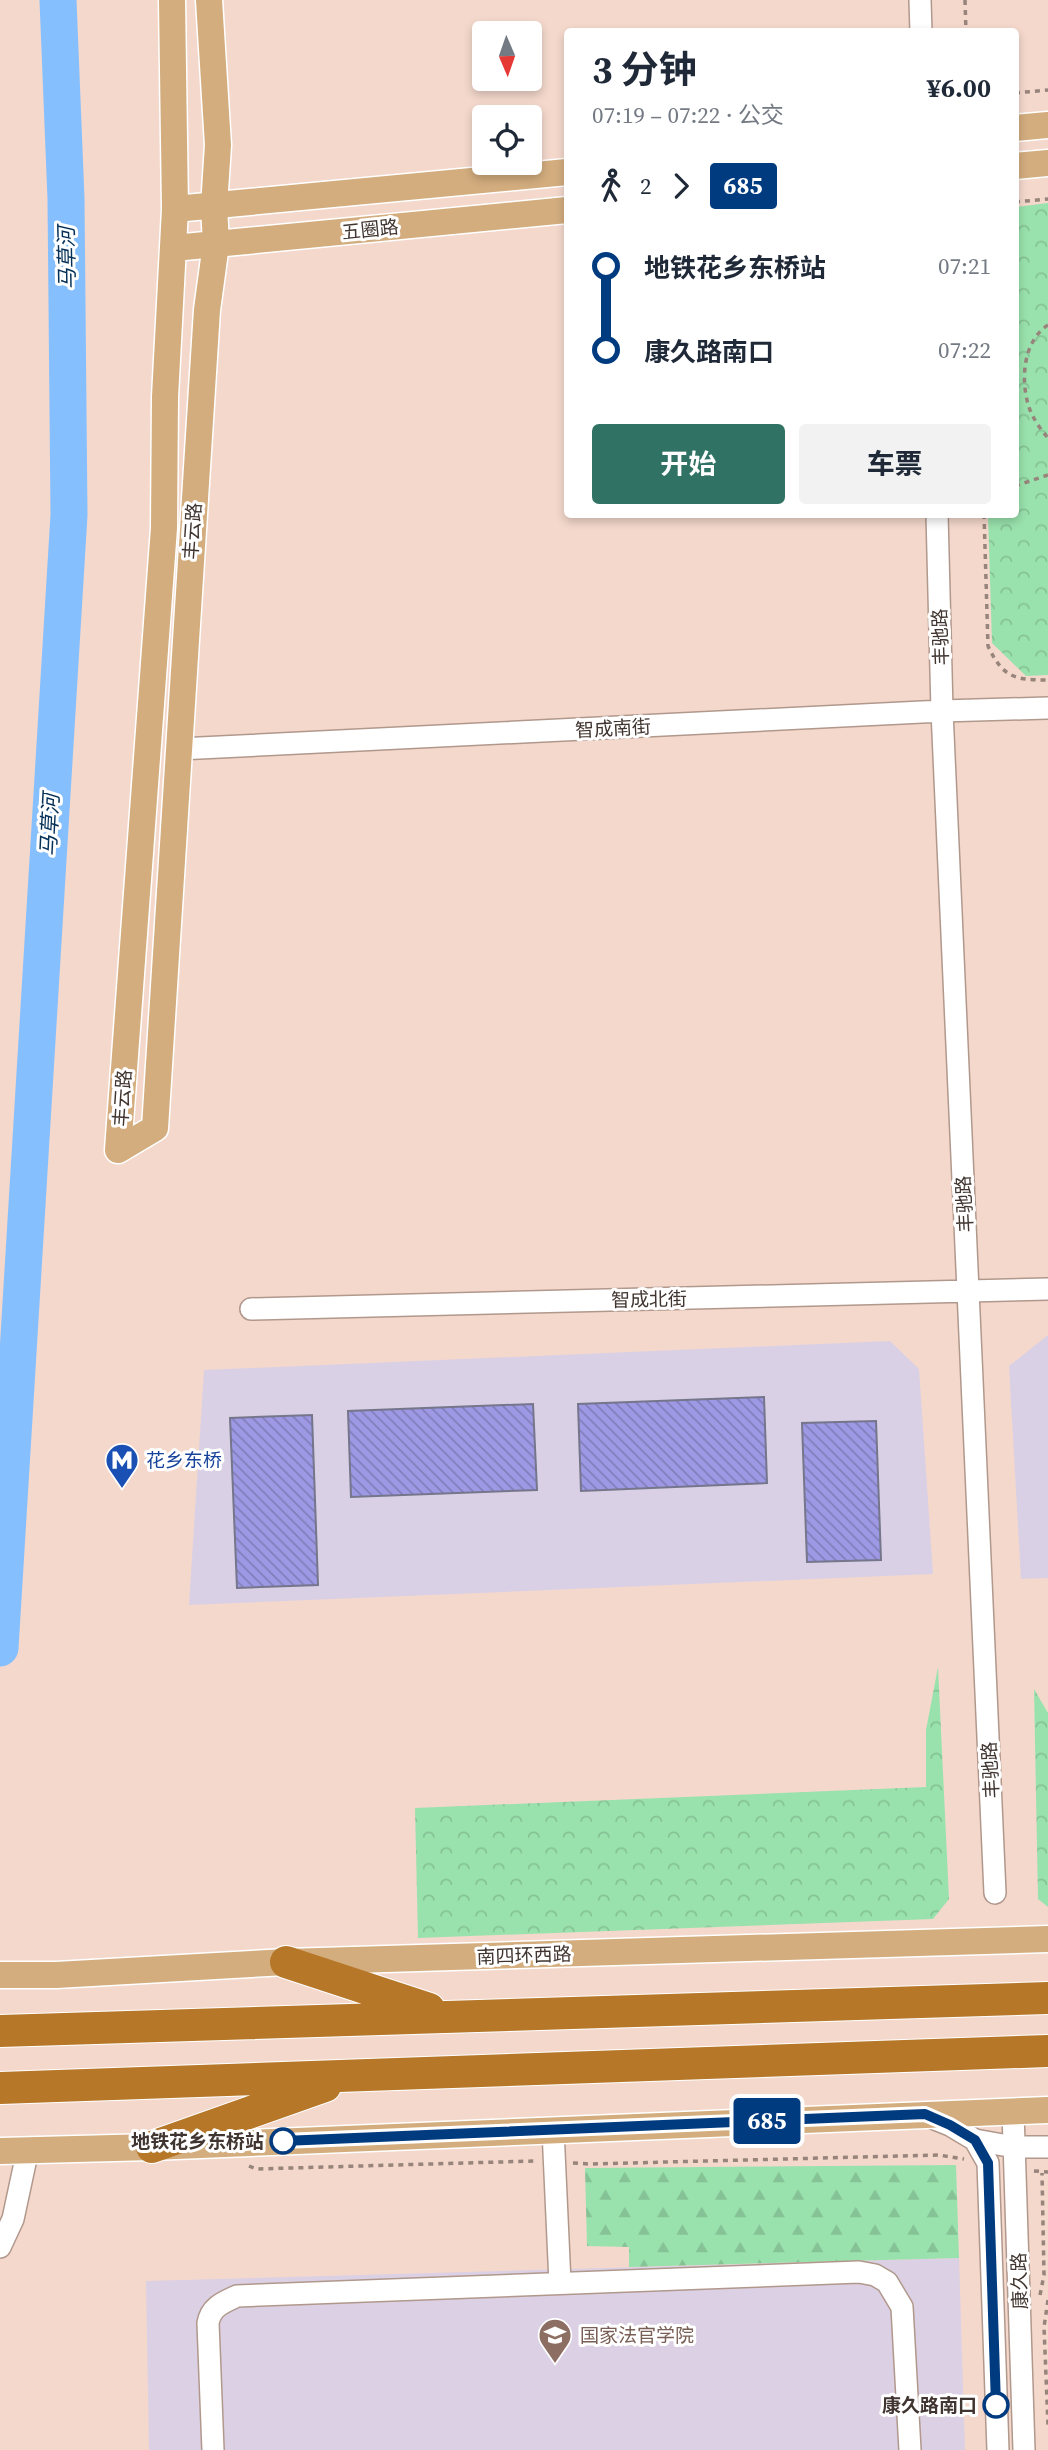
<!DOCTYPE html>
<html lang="zh">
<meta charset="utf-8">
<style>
:root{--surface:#fff;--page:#f2f2f3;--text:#1f2937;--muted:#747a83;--accent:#307365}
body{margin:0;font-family:"Source Serif 4","Noto Sans SC",serif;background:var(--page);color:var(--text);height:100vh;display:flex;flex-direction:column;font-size:26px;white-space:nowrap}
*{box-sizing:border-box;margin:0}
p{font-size:23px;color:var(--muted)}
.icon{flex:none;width:38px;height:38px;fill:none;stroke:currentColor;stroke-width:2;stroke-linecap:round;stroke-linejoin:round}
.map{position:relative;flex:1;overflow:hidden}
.drawer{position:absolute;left:564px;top:28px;width:455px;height:490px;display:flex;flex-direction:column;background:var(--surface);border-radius:7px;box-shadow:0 4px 10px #0003}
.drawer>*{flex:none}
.badge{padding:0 14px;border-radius:5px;font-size:24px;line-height:46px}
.needle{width:46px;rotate:178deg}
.fabs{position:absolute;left:472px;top:21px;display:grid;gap:14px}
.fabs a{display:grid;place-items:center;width:70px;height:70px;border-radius:7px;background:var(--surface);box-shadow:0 4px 10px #0003;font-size:35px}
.map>.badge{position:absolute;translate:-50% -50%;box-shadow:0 0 0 4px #fff}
.legs{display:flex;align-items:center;gap:10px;height:77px;padding:0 28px;font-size:23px}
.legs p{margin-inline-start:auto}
.head{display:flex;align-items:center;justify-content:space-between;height:119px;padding:0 28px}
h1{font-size:38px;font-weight:700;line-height:52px}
.cta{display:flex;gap:14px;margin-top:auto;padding:14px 28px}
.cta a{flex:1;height:80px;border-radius:7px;background:var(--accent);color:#fff;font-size:28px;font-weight:700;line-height:80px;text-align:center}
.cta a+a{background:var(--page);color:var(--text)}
ul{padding:0 28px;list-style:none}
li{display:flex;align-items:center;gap:24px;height:84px;font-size:26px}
li i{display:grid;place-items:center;width:10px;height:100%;margin:0 9px;background:currentColor}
li i::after{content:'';width:18px;height:18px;margin:-9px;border:5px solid;border-radius:50%;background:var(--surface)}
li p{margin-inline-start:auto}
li:first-child i{background:linear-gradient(#0000 50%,currentColor 0)}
li:last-child i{background:linear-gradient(currentColor 50%,#0000 0)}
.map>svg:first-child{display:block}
.commercial{fill:#d9d0e5}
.education{fill:#dbd0e4}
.forest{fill:url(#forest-firs)}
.park{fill:url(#park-crowns)}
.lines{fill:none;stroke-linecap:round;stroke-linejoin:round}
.river{stroke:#85bffe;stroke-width:37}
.building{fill:url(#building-back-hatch);stroke:#75758c;stroke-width:2}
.minor-casing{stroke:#b1988c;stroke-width:24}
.major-casing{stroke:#fff;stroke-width:29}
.highway-casing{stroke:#fff;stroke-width:34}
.path{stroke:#97847b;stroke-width:3.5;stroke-dasharray:5 5;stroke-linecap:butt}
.minor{stroke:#fff;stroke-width:21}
.major{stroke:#d3ad7e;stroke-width:26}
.highway{stroke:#b67728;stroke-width:32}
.line-1-casing{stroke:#fff;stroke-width:16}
.line-1{stroke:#003b80;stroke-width:10}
.stop-1-dot{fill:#fff;stroke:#003b80;stroke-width:3.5}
.labels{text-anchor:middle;stroke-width:6;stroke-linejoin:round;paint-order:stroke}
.street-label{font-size:19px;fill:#403530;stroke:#fff}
.transit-label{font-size:19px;fill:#164399;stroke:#fff;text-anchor:start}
.stop-label{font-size:19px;font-weight:bold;fill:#403530;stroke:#fff;text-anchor:end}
.education-label{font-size:19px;fill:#785e54;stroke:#fff;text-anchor:start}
.water-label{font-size:21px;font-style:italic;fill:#042f56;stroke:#fff}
</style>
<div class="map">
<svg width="1048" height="2450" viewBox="0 0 1048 2450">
<defs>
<pattern id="forest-firs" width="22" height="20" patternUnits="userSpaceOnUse" patternTransform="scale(1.75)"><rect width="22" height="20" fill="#99e2ad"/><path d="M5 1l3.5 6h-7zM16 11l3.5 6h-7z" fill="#85c295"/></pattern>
<pattern id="park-crowns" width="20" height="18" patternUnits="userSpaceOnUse" patternTransform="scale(1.75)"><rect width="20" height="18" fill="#99e2ad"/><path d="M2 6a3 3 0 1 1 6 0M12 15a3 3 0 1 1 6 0" fill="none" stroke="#85c295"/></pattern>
<pattern id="building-back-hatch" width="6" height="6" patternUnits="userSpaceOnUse" patternTransform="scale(1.75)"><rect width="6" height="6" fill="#9e99e5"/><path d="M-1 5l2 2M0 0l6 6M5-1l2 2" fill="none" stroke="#827eba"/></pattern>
</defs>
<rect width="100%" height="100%" fill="#f4d8cc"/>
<!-- commercial -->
<path class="commercial" d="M1048,1335V1578L1021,1579L1009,1366Z
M890,1341L919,1369L933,1574L189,1605L204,1370Z"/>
<!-- education -->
<path class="education" d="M959,2258L965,2450H149L146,2281Z"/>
<!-- forest -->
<path class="forest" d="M956,2165L959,2258L629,2267V2247L587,2246L585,2168Z"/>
<!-- park -->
<path class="park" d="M1048,203V675L1026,676L992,643L988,515L1015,514V207Z
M938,1667L949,1899L933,1919L418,1938L415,1808L926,1787V1730Z
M1034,1689L1048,1713V1907L1038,1899Z"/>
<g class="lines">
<!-- river -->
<path class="river" d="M0,1648L69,515L66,199L58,0"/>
</g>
<!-- building -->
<path class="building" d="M764,1397L767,1483L581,1491L578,1404Z
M533,1404L537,1490L351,1497L348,1411Z
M312,1415L318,1585L237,1588L230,1418Z
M876,1421L881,1560L807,1562L802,1423Z"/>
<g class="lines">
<defs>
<path id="minor" d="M920,0L921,32
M937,514L942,711L995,1893
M179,749L942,711L1048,708
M251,1309L1048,1289
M1013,2112L1024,2450
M930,2117L950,2125L975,2140L988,2163L998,2450
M553,2130L560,2283
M975,2140L1014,2147H1048
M0,2247L13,2219L28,2149
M213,2450L208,2323C211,2307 222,2303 237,2296L859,2272L875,2275L887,2282L902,2307L910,2450"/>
<path id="major" d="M1015,128L1048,125
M1015,166L1048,163
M175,209L567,172
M174,248L567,210
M118,1150L155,1128L207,310L216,244L214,206L218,145L209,0
M118,1150L164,528L165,397L175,209L172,0
M0,1975H56L286,1962L1048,1939
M0,2151L152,2147L1048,2110"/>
<path id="highway" d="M286,1962L429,2009
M0,2031L1048,1998
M0,2088L1048,2051
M152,2147L325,2086"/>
</defs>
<!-- minor casing -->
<use href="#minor" class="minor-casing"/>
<!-- major casing -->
<use href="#major" class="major-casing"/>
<!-- highway casing -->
<use href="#highway" class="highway-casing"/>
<!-- path -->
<path class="path" d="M965,0L966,32
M1015,93L1048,90
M1015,202L1048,199
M1048,325C1022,342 1020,383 1030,410C1034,420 1041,430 1048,438
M1015,486L1048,475
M984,514L988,646C1003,678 1015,680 1048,680
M573,2163L590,2164L939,2155L964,2159
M249,2166L256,2169L534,2161
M1034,2171L1048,2172
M1040,2295L1044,2275L1042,2173
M1048,2300L1044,2327L1048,2425"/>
<!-- minor -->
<use href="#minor" class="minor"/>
<!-- major -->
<use href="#major" class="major"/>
<!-- highway -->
<use href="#highway" class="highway"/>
</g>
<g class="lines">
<defs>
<path id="line-1" d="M283,2141L925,2114L950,2125L975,2140L988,2163L996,2405"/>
</defs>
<!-- line-1 casing -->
<use href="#line-1" class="line-1-casing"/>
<!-- line-1 -->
<use href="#line-1" class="line-1"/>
</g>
<!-- icons -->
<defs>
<symbol id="metro-pin" viewBox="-11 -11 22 30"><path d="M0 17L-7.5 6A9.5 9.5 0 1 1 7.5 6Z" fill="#1a4fb4" stroke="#fff"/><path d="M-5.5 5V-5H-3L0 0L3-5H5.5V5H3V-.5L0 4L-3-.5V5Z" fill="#fff"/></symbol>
<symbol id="university-pin" viewBox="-11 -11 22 30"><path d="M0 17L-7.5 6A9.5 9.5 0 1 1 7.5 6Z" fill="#8d6e63" stroke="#fff"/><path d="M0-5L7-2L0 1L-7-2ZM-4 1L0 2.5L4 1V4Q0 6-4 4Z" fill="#fff"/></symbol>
</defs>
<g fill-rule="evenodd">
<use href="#metro-pin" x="103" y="1441" width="38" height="52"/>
<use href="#university-pin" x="536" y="2316" width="38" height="52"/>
</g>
<!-- markers -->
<g class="stop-1-dot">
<circle cx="283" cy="2141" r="12"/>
<circle cx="996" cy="2405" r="12"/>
</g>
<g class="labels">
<!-- street labels -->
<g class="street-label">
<text transform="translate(370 229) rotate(-6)" y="7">五圈路</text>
<text transform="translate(192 531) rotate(-86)" y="7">丰云路</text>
<text transform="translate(940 637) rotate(-92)" y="7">丰驰路</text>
<text transform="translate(613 728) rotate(-3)" y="7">智成南街</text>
<text transform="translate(122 1098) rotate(-86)" y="7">丰云路</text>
<text transform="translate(964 1204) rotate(-93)" y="7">丰驰路</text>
<text transform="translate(649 1299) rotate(-1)" y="7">智成北街</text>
<text transform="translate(990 1770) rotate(-93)" y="7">丰驰路</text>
<text transform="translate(524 1955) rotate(-2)" y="7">南四环西路</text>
<text transform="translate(1019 2281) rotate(-92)" y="7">康久路</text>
</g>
<!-- transit labels -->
<g class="transit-label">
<text x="146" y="1467">花乡东桥</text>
</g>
<!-- stop labels -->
<g class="stop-label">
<text x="264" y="2148">地铁花乡东桥站</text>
<text x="977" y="2412">康久路南口</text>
</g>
<!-- education labels -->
<g class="education-label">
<text x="580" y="2342">国家法官学院</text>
</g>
<!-- water labels -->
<g class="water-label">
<text transform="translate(67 258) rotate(-91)" y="7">马草河</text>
<text transform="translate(50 825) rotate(-87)" y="7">马草河</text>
</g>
</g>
</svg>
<div class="fabs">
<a><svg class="needle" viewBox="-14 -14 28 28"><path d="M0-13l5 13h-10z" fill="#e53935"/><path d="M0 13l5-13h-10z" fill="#747a83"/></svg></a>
<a><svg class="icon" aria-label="locate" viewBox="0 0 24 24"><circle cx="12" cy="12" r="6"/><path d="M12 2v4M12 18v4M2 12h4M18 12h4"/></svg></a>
</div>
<b class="badge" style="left:767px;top:2121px;background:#003b80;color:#fff">685</b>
<section class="drawer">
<div class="head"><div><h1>3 分钟</h1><p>07:19 – 07:22 · 公交</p></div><b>¥6.00</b></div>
<div class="legs"><svg class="icon" aria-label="walk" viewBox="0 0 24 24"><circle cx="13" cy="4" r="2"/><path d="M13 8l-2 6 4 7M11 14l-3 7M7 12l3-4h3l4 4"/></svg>2<svg class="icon" aria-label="forward" viewBox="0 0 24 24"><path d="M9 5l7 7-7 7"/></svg><b class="badge" style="background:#003b80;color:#fff">685</b></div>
<ul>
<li><i style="color:#003b80"></i><b>地铁花乡东桥站</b><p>07:21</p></li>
<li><i style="color:#003b80"></i><b>康久路南口</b><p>07:22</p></li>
</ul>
<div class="cta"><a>开始</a><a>车票</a></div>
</section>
</div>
